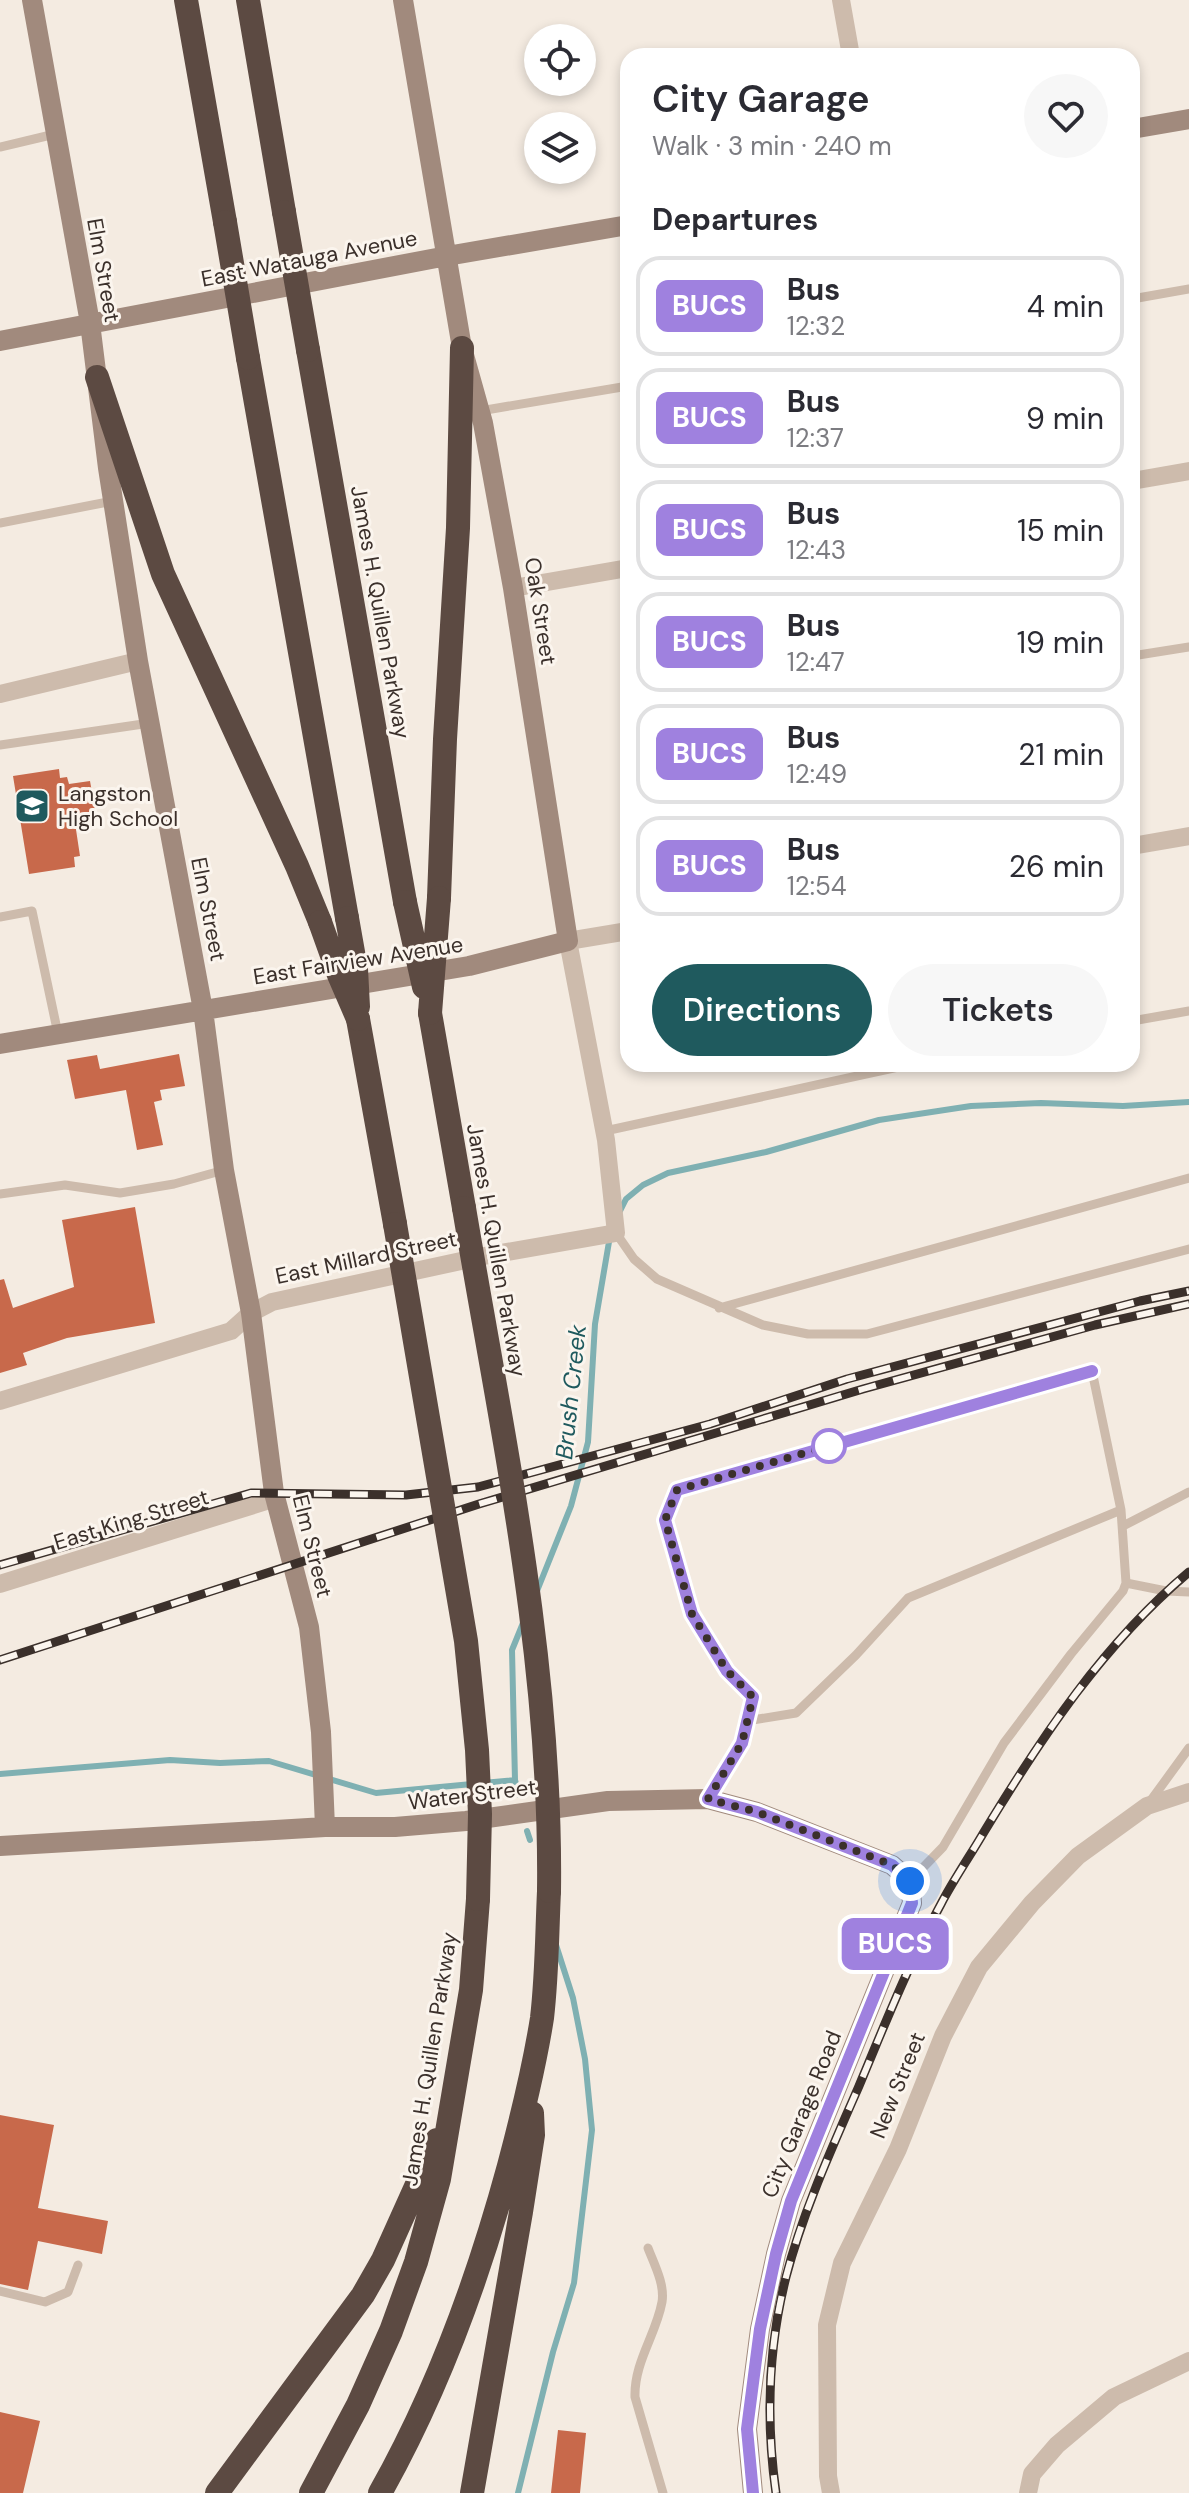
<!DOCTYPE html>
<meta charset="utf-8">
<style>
:root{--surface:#fff;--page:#f7f7f7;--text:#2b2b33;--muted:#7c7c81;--line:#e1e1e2;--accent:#1f5a5e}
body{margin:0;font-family:"DM Sans",sans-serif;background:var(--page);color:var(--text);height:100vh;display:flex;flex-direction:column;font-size:30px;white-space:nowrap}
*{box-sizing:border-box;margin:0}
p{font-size:26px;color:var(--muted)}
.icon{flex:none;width:44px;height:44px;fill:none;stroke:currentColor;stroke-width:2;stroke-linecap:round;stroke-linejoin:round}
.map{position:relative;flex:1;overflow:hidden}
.details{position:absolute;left:620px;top:48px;width:520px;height:1024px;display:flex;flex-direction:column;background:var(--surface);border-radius:24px;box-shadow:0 4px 12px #0003}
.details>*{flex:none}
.badge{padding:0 16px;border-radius:12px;font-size:28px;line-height:52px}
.tools{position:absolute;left:524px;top:24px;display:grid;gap:16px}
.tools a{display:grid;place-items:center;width:72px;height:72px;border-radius:50%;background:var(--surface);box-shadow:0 4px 12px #0003;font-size:40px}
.you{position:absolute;width:40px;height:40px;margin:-20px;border:6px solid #fff;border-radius:50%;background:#1a73e8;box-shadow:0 0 0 12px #1a73e833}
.map>.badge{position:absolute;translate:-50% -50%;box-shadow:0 0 0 4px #fff}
h2{padding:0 32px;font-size:30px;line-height:72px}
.round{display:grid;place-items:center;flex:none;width:84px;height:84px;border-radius:42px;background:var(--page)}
.head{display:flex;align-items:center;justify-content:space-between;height:136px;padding:0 32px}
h1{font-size:38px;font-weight:600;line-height:60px}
.cta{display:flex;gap:16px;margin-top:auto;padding:16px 32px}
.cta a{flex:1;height:92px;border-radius:48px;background:var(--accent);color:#fff;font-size:32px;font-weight:600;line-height:92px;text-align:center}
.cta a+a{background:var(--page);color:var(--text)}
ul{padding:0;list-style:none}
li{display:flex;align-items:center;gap:24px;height:100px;margin:0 16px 12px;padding:0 16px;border:4px solid var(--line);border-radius:24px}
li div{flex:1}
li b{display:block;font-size:30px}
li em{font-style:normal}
li .badge{min-width:88px;font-weight:700;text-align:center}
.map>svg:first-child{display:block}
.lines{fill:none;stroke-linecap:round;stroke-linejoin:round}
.stream{stroke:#7fb0b2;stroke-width:6}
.building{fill:#c8694b}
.lane{stroke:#cdbbac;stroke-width:9}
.street{stroke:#cdbbac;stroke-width:18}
.secondary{stroke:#a18a7d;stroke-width:20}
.highway{stroke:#5c4a42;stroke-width:24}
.rail-casing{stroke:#3b302b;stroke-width:9}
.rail{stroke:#fbf5ee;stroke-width:6;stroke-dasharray:18;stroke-linecap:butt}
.highway-bridge{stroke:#5c4a42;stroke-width:24}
.line-casing{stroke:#fff;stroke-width:18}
.line{stroke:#9f81df;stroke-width:12}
.walk{stroke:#3b302b;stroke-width:8;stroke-dasharray:0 14.4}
.stop-dot{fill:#fff;stroke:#9f81df;stroke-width:4}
.labels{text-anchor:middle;stroke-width:6;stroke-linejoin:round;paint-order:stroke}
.street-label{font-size:22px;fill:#3b302b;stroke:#fbf5ee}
.poi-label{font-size:22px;fill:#3b302b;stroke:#fbf5ee;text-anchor:start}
.water-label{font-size:24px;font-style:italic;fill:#1f5a5e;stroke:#fbf5ee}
</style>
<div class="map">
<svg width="1189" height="2493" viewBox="0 0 1189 2493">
<rect width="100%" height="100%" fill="#f4ebe1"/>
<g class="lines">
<!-- stream -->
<path class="stream" d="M620,1211L626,1199L643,1185L668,1173L766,1152L879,1120L971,1106L1041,1103L1123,1106L1189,1102
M537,1591L571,1506L588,1442L595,1324L610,1236
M0,1774L170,1760L220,1763L269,1761L376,1793L472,1784
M483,1783L515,1780
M519,1795L515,1780L512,1650L523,1623
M527,1831L530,1840
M518,2493L553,2352L574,2283L592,2130L585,2059L573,1998L556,1945"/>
</g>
<!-- building -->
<path class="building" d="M59,769L60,778L67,777L69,784L90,781L97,820L75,823L80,856L74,857L75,867L29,874L13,776Z
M179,1054L185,1086L160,1090L162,1100L154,1102L163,1145L137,1150L126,1090L75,1099L67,1060L97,1055L100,1069Z
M135,1207L155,1323L67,1338L23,1353L27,1365L0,1373V1280L4,1279L13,1308L74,1287L62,1220Z
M0,2115L54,2125L38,2208L108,2221L102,2254L38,2241L28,2290L0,2284Z
M0,2412L40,2421L23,2493H0Z
M558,2430L586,2433L580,2493H551Z"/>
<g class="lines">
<!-- lane -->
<path class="lane" d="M0,147L55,134
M1132,299L1189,289
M480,411L628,386
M0,523L113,501
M1132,656L1189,647
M0,745L150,723
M0,917L32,911L58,1034
M1132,1021L1189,1011
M605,1131L912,1064
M0,1194L65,1185L120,1193L174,1184L224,1170
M616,1233L634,1259L657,1279L763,1325L808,1334H867L1189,1249
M719,1308L1189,1178
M1123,1526L1189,1492
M1126,1583L1166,1591L1189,1592
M746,1721L796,1713L856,1655L908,1598L1121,1510
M708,1799L742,1743L753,1697L727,1671L692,1614L665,1520L677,1490L1092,1371L1121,1510L1126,1583L1123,1591L1071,1654L1004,1743L943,1847L910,1881
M1149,1803L1189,1748
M648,2248C654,2264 665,2284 662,2302C656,2335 634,2362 635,2397L663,2493
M0,2291L45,2302L68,2292L78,2265"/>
<!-- street -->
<path class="street" d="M841,0L851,56
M1132,481L1189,471
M513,588L628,568
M0,694L138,661
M1132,846L1189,836
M0,1401L231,1331L251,1313L272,1302L484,1256L616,1233L606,1140L568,941L628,931
M0,1584L276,1498
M831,2493L828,2476L827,2325L842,2263L898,2149L943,2036L979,1967L1032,1903L1078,1856L1147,1806L1189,1792
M1028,2493L1032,2474L1057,2445L1114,2397L1189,2361"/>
<!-- secondary -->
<path class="secondary" d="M32,0L90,323L108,468L138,661L203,1010L224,1170L251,1313L274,1493L309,1627L321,1732L325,1827
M1132,129L1189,119
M0,341L447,256L628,225
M0,1044L469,966L568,941L513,588L483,423L462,348L403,0
M0,1846L325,1827H395L466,1821L608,1801L708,1799L757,1812L892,1865L910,1881L912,1903L791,2201L776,2254L760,2329L747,2429L753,2493"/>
<!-- highway -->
<path class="highway" d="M186,0L225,222
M248,0L284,212
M308,350L405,902
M248,358L347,918
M97,377L163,574L297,866L320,922
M439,898L445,739L458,528L462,348
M430,1013L464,1208
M358,1019L395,1224
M217,2493L363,2295L383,2260L437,2140
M311,2493L358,2405L391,2331L416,2262L439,2179L471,1990L478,1899
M380,2493C438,2390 478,2280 509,2166C522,2117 534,2069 542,2018C547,1976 547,1933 549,1891
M472,2493L521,2212L533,2135L532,2113"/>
<defs>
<path id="rail" d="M0,1565L251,1493L406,1495L478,1487L710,1424L847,1379L1140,1301L1189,1291
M0,1660L479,1504L863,1389L1095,1325L1189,1304
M776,2493C766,2422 768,2348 786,2277C803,2211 832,2148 859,2086C884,2026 910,1961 941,1904C954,1879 970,1856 984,1832C1041,1738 1104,1643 1189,1572"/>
</defs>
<!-- rail casing -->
<use href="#rail" class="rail-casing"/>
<!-- rail -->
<use href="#rail" class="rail"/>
<!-- highway-bridge -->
<path class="highway-bridge" d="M284,212L308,350
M225,222L248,358
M405,902L424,987
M347,918L356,969L358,1007
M320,922L339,975L358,1019
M430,1013L439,898
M464,1208C502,1434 552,1661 549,1891
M395,1224L466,1641L477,1750L480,1814L478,1899"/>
</g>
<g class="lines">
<defs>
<path id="line" d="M753,2493L747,2429L760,2329L776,2254L791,2201L912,1903L910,1881L892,1865L757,1812L708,1799L742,1743L753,1697L727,1671L692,1614L665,1520L677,1490L1092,1371"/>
</defs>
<!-- line casing -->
<use href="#line" class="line-casing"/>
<!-- line -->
<use href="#line" class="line"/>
<!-- walk -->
<path class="walk" d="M829,1446L677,1490L665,1520L692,1614L727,1671L753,1697L742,1743L708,1799L757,1812L892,1865L910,1881"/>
</g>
<!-- icons -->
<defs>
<symbol id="school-square" viewBox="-11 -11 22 22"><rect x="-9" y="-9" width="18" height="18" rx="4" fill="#1f5a5e" stroke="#fbf5ee"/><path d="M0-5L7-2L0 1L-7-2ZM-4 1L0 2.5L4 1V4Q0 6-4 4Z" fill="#fff"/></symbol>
</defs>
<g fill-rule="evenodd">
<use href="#school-square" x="12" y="786" width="40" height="40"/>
</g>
<!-- markers -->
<circle class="stop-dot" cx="829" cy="1446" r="16"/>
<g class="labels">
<!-- street labels -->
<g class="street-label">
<text transform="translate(309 258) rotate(-11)" y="8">East Watauga Avenue</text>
<text transform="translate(104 270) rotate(80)" y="8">Elm Street</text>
<text transform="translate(541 611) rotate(81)" y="8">Oak Street</text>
<text transform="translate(381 612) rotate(80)" y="8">James H. Quillen Parkway</text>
<text transform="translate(209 909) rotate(79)" y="8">Elm Street</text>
<text transform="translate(358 960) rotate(-9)" y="8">East Fairview Avenue</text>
<text transform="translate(497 1250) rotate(80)" y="8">James H. Quillen Parkway</text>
<text transform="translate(366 1257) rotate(-12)" y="8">East Millard Street</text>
<text transform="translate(131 1519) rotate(-17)" y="8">East King Street</text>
<text transform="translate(313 1546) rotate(76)" y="8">Elm Street</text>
<text transform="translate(472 1794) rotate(-7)" y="8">Water Street</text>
<text transform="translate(429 2059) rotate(-81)" y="8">James H. Quillen Parkway</text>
<text transform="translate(897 2085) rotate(-68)" y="8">New Street</text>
<text transform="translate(801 2114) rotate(-68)" y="8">City Garage Road</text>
</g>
<!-- poi labels -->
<g class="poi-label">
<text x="58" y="801">Langston<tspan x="58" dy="25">High School</tspan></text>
</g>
<!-- water labels -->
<g class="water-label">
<text transform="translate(571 1392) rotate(-84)" y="8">Brush Creek</text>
</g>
</g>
</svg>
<div class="tools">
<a><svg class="icon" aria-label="locate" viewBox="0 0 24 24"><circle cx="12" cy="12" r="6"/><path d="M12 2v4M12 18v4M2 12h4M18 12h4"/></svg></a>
<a><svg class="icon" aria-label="layers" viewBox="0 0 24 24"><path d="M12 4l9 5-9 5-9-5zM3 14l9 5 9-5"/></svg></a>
</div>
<div class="you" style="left:910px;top:1881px"></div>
<b class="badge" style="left:895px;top:1944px;background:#9f81df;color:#fff">BUCS</b>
<section class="details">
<div class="head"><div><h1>City Garage</h1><p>Walk · 3 min · 240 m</p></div><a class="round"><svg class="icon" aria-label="heart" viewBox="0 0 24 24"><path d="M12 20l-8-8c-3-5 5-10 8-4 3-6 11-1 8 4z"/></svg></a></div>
<h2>Departures</h2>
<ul>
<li><span class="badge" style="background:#9f81df;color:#fff">BUCS</span><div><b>Bus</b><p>12:32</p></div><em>4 min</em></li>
<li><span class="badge" style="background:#9f81df;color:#fff">BUCS</span><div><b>Bus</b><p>12:37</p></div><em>9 min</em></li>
<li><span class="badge" style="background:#9f81df;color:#fff">BUCS</span><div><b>Bus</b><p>12:43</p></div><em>15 min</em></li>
<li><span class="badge" style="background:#9f81df;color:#fff">BUCS</span><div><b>Bus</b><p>12:47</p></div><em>19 min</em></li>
<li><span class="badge" style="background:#9f81df;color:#fff">BUCS</span><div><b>Bus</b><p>12:49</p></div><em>21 min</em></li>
<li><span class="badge" style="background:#9f81df;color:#fff">BUCS</span><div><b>Bus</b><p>12:54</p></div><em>26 min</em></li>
</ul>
<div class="cta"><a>Directions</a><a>Tickets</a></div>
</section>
</div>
